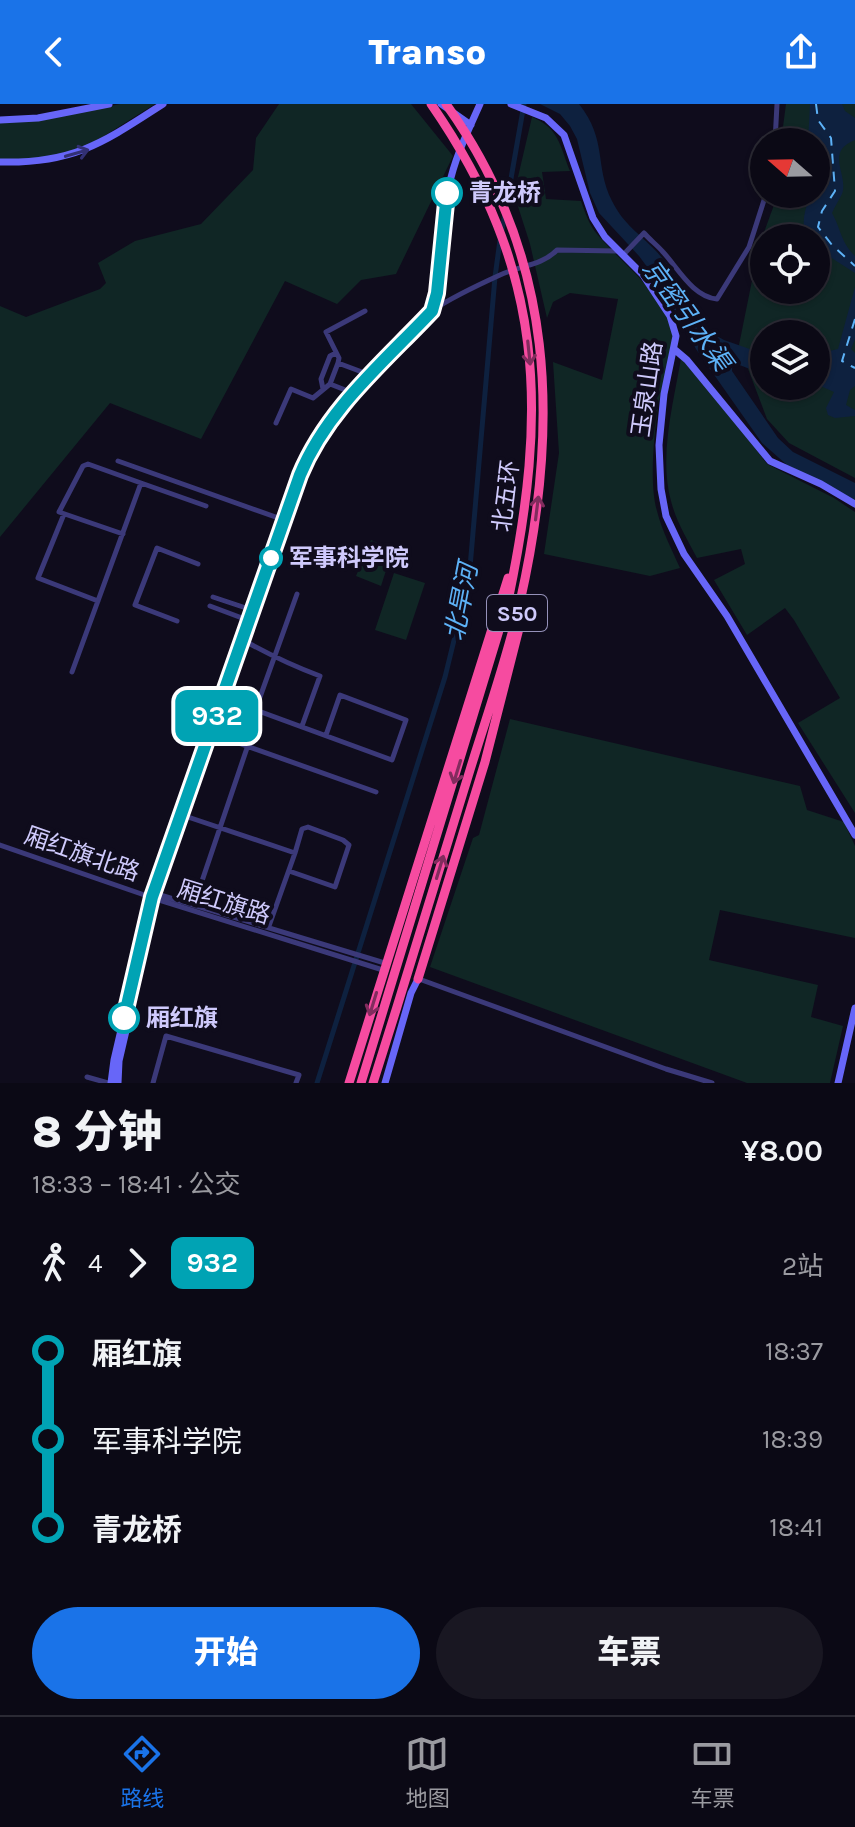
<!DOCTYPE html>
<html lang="zh">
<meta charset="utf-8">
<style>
:root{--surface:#0b0915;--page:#191722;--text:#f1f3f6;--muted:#9a9aa0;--line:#2b2a34;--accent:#1a73e8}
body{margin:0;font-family:Karla,"Noto Sans SC",sans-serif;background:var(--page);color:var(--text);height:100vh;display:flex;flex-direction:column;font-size:30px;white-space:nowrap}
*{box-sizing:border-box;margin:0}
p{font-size:26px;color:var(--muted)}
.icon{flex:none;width:44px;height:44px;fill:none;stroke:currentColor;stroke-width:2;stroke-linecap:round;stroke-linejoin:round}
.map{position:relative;height:979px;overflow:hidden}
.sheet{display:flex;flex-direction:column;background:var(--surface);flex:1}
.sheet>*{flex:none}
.badge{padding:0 16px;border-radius:12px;font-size:28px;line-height:52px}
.needle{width:52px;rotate:290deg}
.buttons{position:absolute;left:750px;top:24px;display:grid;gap:16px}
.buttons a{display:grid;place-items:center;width:80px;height:80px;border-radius:50%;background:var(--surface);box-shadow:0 2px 6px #0004,0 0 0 2px var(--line);font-size:40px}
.map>.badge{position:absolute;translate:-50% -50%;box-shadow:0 0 0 4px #fff}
.legs{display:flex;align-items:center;gap:12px;height:88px;padding:0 32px;font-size:26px}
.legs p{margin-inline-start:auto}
.headline{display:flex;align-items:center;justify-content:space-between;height:136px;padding:0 32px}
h1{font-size:44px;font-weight:800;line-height:60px}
.cta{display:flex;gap:16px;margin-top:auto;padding:16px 32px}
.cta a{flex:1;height:92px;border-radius:48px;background:var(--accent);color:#fff;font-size:32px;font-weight:800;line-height:92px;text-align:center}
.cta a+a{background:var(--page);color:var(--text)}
ul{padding:0 32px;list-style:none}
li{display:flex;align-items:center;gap:28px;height:88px;font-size:30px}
li i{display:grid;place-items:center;width:12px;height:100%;margin:0 10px;background:currentColor}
li i::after{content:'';width:20px;height:20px;margin:-10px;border:6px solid;border-radius:50%;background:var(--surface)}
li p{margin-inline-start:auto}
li:first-child i{background:linear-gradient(#0000 50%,currentColor 0)}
li:last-child i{background:linear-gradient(currentColor 50%,#0000 0)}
header{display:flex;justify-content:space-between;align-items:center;height:104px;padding:0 32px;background:var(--accent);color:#fff;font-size:36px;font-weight:800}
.menu{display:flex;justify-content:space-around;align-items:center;height:112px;border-top:2px solid var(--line);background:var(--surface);font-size:22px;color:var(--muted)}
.menu a{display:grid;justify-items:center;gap:4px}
.menu .active{color:var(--accent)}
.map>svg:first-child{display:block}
.green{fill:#102625;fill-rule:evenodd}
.water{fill:#0e213f}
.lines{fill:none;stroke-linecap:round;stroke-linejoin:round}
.canal{stroke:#0e213f;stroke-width:5}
.ferry{stroke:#5db2f7;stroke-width:2;stroke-dasharray:10 8;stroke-linecap:butt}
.street{stroke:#3b3979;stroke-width:5}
.secondary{stroke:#6766f8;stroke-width:7}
.highway{stroke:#f64ba0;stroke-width:9}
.oneway{stroke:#323074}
.oneway2{stroke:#822c5e}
.line-1-casing{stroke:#fff;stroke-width:18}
.line-1{stroke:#00a3b4;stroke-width:12}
.stop-1-dot{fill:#fff;stroke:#00a3b4;stroke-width:4}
.labels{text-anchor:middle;stroke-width:8;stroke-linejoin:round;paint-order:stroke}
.shield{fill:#0f0c1c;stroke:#9591b9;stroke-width:2}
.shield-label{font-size:22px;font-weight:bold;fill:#cfcafc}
.stop-label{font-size:24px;font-weight:bold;fill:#cfcafc;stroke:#0f0c1c;text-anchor:start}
.street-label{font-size:24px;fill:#cfcafc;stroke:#0f0c1c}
.water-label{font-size:26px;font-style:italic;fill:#5db2f7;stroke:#0f0c1c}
</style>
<header><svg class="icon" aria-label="back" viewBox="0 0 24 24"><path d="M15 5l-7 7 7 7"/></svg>Transo<svg class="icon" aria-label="share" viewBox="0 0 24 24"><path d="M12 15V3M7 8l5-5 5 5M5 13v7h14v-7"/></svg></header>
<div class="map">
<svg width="855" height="979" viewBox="0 0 855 979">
<rect width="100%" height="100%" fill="#0f0c1c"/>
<!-- green -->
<path class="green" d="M120,0H155L85,44L39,55L0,56V19L43,16Z
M279,0H411L453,52L396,170L361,176L337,200L285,177L201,335L110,299L0,433V202L26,213L100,185L106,179L98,159L135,137L201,120L253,66L256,34Z
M786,0H855V374L789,339L767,315L739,241L759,142L778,90H816V38H781ZM764,134H816V186H764ZM764,230H816V282H764Z
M532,13C559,24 560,42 570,67L542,68L546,95L581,97C585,108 589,121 597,130C622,160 661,186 672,226C676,241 661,285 658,303C654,332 649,380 657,407C662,427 672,446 680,464L650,472L544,450L559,349L553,258L602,276L618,195L570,189L553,198L547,214L530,140L514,90Z
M682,248L767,360L834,394L855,408V709L798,619L840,594L794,516L785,504L747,531L714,476L745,460L741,445L697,454C687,435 676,417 671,397C658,350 675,294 682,248Z
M371,436L393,445L381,482L356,472Z
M394,469L425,479L406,536L375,526Z
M510,615L800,682L807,706L844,718L855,742V834L720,806L709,856L818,881L811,913L843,922L830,979H747L430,863L473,734L479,731Z"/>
<!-- water -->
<path class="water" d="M540,0H579C608,37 594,61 612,97C624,121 639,129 656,147C674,166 692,197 699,222L724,236L764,250V268L760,269L737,260L732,264V267L778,334L793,348L855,379V396L787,361L762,339L696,245L662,183L639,152L599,109L590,89L577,35L570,22L560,10Z
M810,0H842L845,7L855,14V36C824,48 849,71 842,90C839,96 835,102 832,109C841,125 841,139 855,152V169L816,144V134H807C801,122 804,108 809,95L819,92L829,80L827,67L816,57V38H808Z
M855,183V235L851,245L855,249V282L850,286L846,301L855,306V312L835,314L828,311L826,304L834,288L816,280V257L821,249L838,245Z"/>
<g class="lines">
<!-- canal -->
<path class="canal" d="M502,126L524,0
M317,979L445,573L469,475L495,173L500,136"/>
<!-- ferry -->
<path class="ferry" d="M816,0L818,16L831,34L835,87L822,107L818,123L832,141L855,162
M855,215L842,257L855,264"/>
<!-- street -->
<path class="street" d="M775,38L777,0
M624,150L644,129C650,136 657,141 663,148C678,164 693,193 717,195L749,143L766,90
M433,206C454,192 478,181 500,171C519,162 543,161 557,146L617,147
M338,259L339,254L326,228L365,207
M323,285L321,275L330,252L336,249
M353,289L330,280L338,259L370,271
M276,319L291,285L313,294L330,280
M118,357L284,416
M64,410L38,474L98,497
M123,430L59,408L83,362L88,360L141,379
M213,493L252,506
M210,502L250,517
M177,517L135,501L157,444L198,460
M243,536C268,550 293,562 320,572L302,622
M72,568L141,379L206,402
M223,594L392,656L406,616L340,591L326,631
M227,635L376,688
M182,711L295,749L302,725L308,723L343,736L349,741L335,783L289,767
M0,741L156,795L386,867
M202,777L247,644L245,635L297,490
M153,792L157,790L388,860
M269,822L295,749
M419,875L666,965L712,979
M87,973L108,979
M153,979L166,932L299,971L296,979"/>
<!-- secondary -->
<path class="secondary" d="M441,0L471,21
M511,0L546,14L564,31L593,114L605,133L643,171L670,212L676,232L664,290L659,341L661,385L666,412L684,450L727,512L855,731
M0,16L38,14L109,0
M0,58C74,60 104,38 163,0
M674,245L687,256L770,357L821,380L855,400
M111,979L114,956L152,793L300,371C327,305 384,257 432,207C443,166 440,123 449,82C455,53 468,27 480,0
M118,979L119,957L129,914
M385,979L411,889L418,875
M838,979L855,904"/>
<!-- highway -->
<path class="highway" d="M418,875L485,658L524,505
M349,979L508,474
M361,979L508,497C548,306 546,166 431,0
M373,979C406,875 438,771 470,666C487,611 507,555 520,498C560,321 556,153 446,0"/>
</g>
<!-- one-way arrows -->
<defs><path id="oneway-shaft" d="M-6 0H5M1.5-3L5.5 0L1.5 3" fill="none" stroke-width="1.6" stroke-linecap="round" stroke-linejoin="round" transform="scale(2)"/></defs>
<use class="oneway" href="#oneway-shaft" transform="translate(77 49) rotate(-16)"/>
<g class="oneway2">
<use href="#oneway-shaft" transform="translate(529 249) rotate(84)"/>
<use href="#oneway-shaft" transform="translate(537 404) rotate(-83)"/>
<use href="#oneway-shaft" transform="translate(457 668) rotate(107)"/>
<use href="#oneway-shaft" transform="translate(440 763) rotate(-73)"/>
<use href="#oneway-shaft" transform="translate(373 900) rotate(107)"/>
</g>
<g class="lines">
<defs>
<path id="line-1" d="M124,914L152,793L300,371C327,305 384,258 432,207L437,189L447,89"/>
</defs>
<!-- line-1 casing -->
<use href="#line-1" class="line-1-casing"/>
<!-- line-1 -->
<use href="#line-1" class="line-1"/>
</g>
<!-- markers -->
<g class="stop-1-dot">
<circle cx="447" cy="89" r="14"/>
<circle cx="271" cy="454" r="10"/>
<circle cx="124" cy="914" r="14"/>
</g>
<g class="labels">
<!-- shield labels -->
<rect class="shield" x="487" y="491" width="60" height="36" rx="6"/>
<g class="shield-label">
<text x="517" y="517">S50</text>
</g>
<!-- stop labels -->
<g class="stop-label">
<text x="469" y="97">青龙桥</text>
<text x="289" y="462">军事科学院</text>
<text x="146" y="922">厢红旗</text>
</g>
<!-- street labels -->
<g class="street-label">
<text transform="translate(647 285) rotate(-82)" y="8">玉泉山路</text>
<text transform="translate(506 392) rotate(-83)" y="8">北五环</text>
<text transform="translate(82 750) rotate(19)" y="8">厢红旗北路</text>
<text transform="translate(224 798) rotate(17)" y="8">厢红旗路</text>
</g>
<!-- water labels -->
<g class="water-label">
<text transform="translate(687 211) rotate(54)" y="9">京密引水渠</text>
<text transform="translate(461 498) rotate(-79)" y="9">北旱河</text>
</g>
</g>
</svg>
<div class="buttons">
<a><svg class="needle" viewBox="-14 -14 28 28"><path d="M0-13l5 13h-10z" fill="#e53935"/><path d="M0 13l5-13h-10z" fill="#9a9aa0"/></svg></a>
<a><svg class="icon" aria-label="locate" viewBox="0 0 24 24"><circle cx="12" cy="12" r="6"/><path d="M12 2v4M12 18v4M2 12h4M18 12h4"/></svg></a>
<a><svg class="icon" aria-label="layers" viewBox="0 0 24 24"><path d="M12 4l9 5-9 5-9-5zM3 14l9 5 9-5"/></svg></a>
</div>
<b class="badge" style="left:217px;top:612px;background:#00a3b4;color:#fff">932</b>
</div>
<section class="sheet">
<div class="headline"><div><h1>8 分钟</h1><p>18:33 – 18:41 · 公交</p></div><b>¥8.00</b></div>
<div class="legs"><svg class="icon" aria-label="walk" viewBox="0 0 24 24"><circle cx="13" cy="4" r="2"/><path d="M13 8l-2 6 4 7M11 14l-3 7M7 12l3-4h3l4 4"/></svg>4<svg class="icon" aria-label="forward" viewBox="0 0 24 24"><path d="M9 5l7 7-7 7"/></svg><b class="badge" style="background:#00a3b4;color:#fff">932</b><p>2站</p></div>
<ul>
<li><i style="color:#00a3b4"></i><b>厢红旗</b><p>18:37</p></li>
<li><i style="color:#00a3b4"></i><span>军事科学院</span><p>18:39</p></li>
<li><i style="color:#00a3b4"></i><b>青龙桥</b><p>18:41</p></li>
</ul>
<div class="cta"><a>开始</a><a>车票</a></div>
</section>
<nav class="menu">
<a class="active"><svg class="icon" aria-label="directions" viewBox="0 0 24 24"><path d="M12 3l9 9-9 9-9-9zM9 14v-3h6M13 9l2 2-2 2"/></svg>路线</a>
<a><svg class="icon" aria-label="map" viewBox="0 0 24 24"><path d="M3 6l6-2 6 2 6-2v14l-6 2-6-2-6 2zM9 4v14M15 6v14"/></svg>地图</a>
<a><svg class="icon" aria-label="tickets" viewBox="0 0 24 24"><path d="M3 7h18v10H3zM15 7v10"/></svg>车票</a>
</nav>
